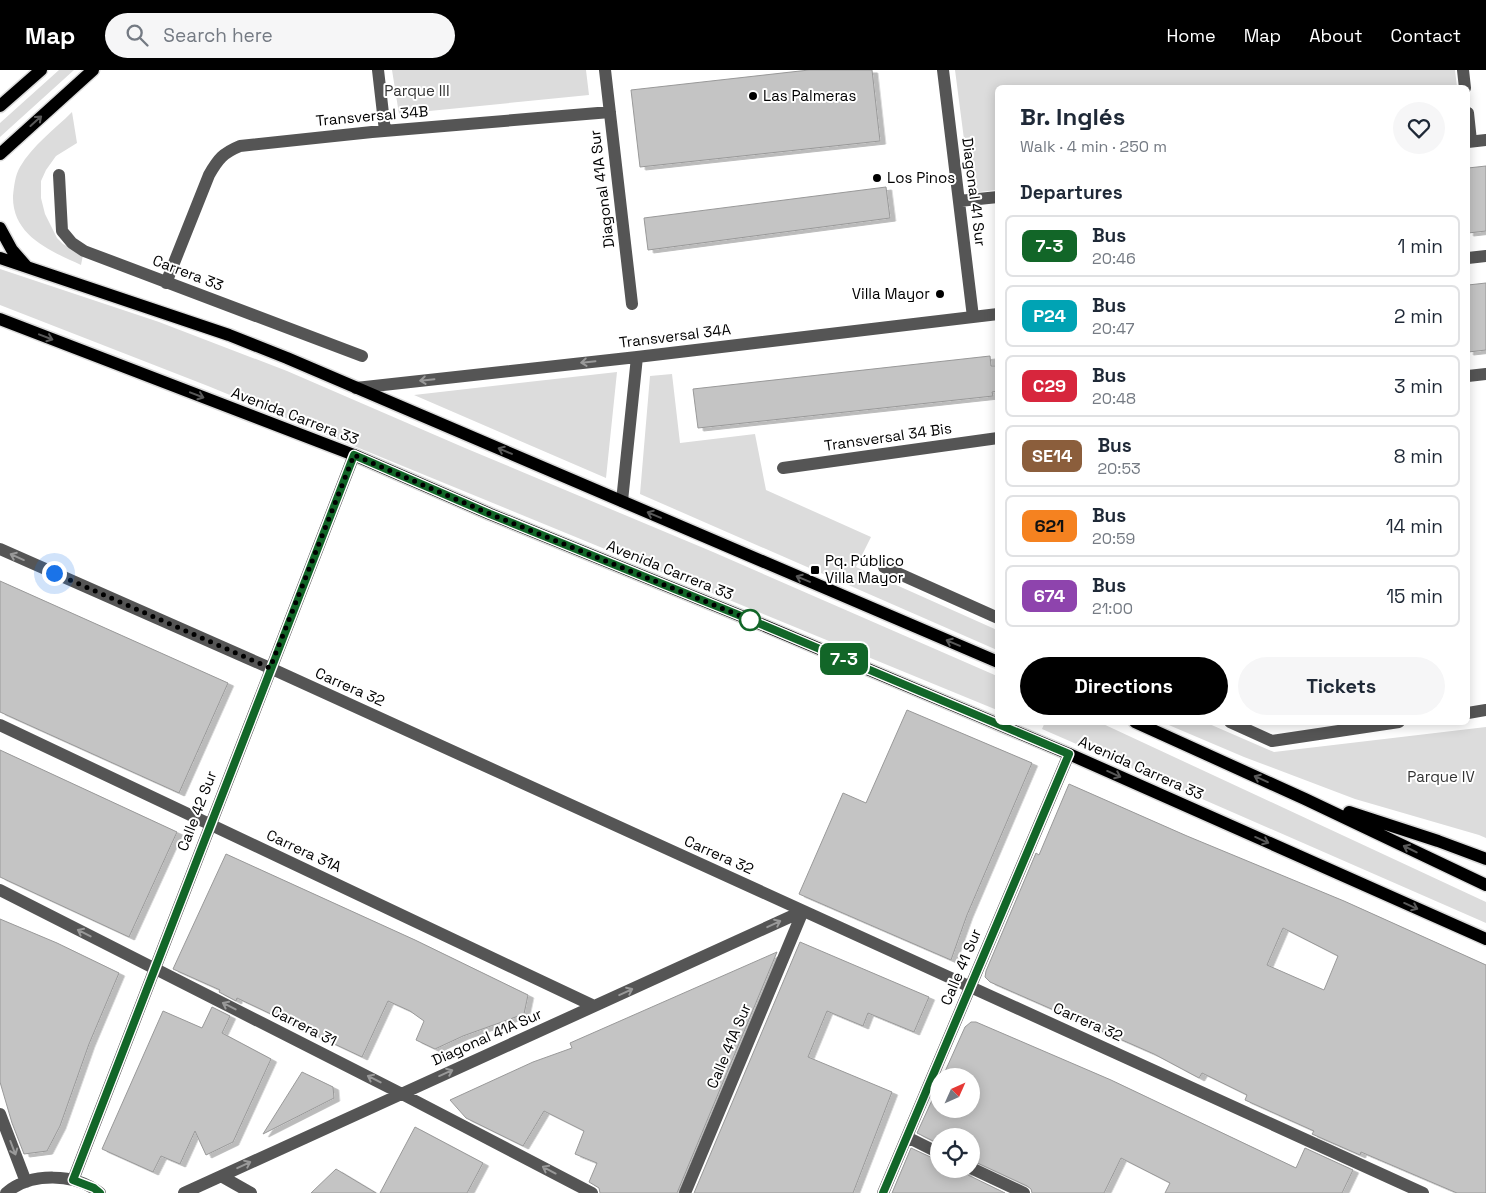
<!DOCTYPE html>
<meta charset="utf-8">
<style>
:root{--surface:#fff;--page:#f6f6f7;--text:#1f2937;--muted:#747a83;--line:#e0e1e3;--accent:#000}
body{margin:0;font-family:"Space Grotesk",sans-serif;background:var(--page);color:var(--text);height:100vh;display:flex;flex-direction:column;font-size:19px;white-space:nowrap}
*{box-sizing:border-box;margin:0}
p{font-size:16px;color:var(--muted)}
.icon{flex:none;width:28px;height:28px;fill:none;stroke:currentColor;stroke-width:2;stroke-linecap:round;stroke-linejoin:round}
.map{position:relative;flex:1;overflow:hidden}
.side{position:absolute;left:995px;top:15px;width:475px;height:640px;display:flex;flex-direction:column;background:var(--surface);border-radius:8px;box-shadow:0 2px 12px #0003}
.side>*{flex:none}
.badge{padding:0 10px;border-radius:8px;font-size:18px;line-height:32px}
.needle{width:32px;rotate:45deg}
.tools{position:absolute;left:930px;top:998px;display:grid;gap:10px}
.tools a{display:grid;place-items:center;width:50px;height:50px;border-radius:50%;background:var(--surface);box-shadow:0 2px 12px #0003;font-size:25px}
.you{position:absolute;width:25px;height:25px;margin:-12px;border:4px solid #fff;border-radius:50%;background:#1a73e8;box-shadow:0 0 0 8px #1a73e833}
.map>.badge{position:absolute;translate:-50% -50%;box-shadow:0 0 0 2px #fff}
h2{padding:0 25px;font-size:19px;line-height:45px}
.round{display:grid;place-items:center;flex:none;width:52px;height:52px;border-radius:26px;background:var(--page)}
.headline{display:flex;align-items:center;justify-content:space-between;height:85px;padding:0 25px}
h1{font-size:24px;font-weight:700;line-height:38px}
.button{display:flex;gap:10px;margin-top:auto;padding:10px 25px}
.button a{flex:1;height:58px;border-radius:30px;background:var(--accent);color:#fff;font-size:20px;font-weight:700;line-height:58px;text-align:center}
.button a+a{background:var(--page);color:var(--text)}
ul{padding:0;list-style:none}
li{display:flex;align-items:center;gap:15px;height:62px;margin:0 10px 8px;padding:0 15px;border:2px solid var(--line);border-radius:8px}
li div{flex:1}
li b{display:block;font-size:19px}
li em{font-style:normal}
li .badge{min-width:55px;font-weight:700;text-align:center}
header{display:flex;align-items:center;gap:30px;box-sizing:border-box;height:70px;padding:0 25px;background:var(--accent);color:#fff}
header strong{font-size:24px}
nav{display:flex;gap:28px;margin-inline-start:auto;font-size:18px}
.search{width:350px;height:45px;background:var(--page);display:flex;align-items:center;gap:12px;box-sizing:border-box;padding:0 18px;border-radius:28px;color:var(--muted);font-size:19px}
.map>svg:first-child{display:block}
.green{fill:#dcdcdc}
.building{fill:#c4c4c4;stroke:#999;fill-rule:evenodd;filter:url(#shadow)}
.lines{fill:none;stroke-linecap:round;stroke-linejoin:round}
.major-casing{stroke:#dbdbdb;stroke-width:15}
.minor{stroke:#555;stroke-width:12}
.major{stroke:#000;stroke-width:12}
.oneway{stroke:#595959}
.oneway2{stroke:#999}
.line-casing{stroke:#fff;stroke-width:11}
.line{stroke:#126628;stroke-width:8}
.walk{stroke:#000;stroke-width:5;stroke-dasharray:0 9}
.poi-dot{fill:#000;stroke:#fff;stroke-width:2}
.stop-dot{fill:#fff;stroke:#126628;stroke-width:2.5}
.labels{text-anchor:middle;stroke-width:4;stroke-linejoin:round;paint-order:stroke}
.park-label{font-size:15px;fill:#333;stroke:#fff}
.poi-label{font-size:15px;fill:#000;stroke:#fff;text-anchor:start}
.street-label{font-size:15px;fill:#000;stroke:#fff}
</style>
<header>
<strong>Map</strong>
<div class="search"><svg class="icon" aria-label="search" viewBox="0 0 24 24"><circle cx="10" cy="10" r="6"/><path d="M15 15l6 6"/></svg>Search here</div>
<nav><a>Home</a><a>Map</a><a>About</a><a>Contact</a></nav>
</header>
<div class="map">
<svg width="1486" height="1123" viewBox="0 0 1486 1123">
<defs>
<filter id="shadow"><feDropShadow dx="5.5" dy="3" stdDeviation="0" flood-color="#0004"/></filter>
</defs>
<rect width="100%" height="100%" fill="#fff"/>
<!-- green -->
<path class="green" d="M59,0H74L0,67V53Z
M392,0H586L589,25L399,44Z
M955,0H1455L1457,17L998,18L997,120L971,123Z
M72,42L77,73L56,86L46,100L41,111V128L45,144L57,168L63,174L83,185L81,195C51,181 12,166 13,126C14,117 15,105 20,97C32,76 55,59 72,42Z
M0,199L159,252L287,301L465,378L713,482L997,606V640L208,316L0,235Z
M617,302L606,408L414,325Z
M672,304L680,373L755,364L766,420L871,467L856,497L997,560V580L640,424L650,306Z
M1045,652L1101,653L1486,832V853L1042,659Z
M1164,653H1207L1274,682L1486,657V768L1479,765L1355,729L1244,687Z"/>
<!-- building -->
<path class="building" d="M809,0H872L880,71L640,97L631,20Z
M1486,96V161L1468,163V98Z
M886,117L890,148L648,180L644,148Z
M1486,213V280L1468,282V215Z
M990,286L991,296H998V321L992,322L993,326L698,358L693,319Z
M0,511L228,613L179,723L0,642Z
M907,640L1032,693L967,845L951,890L799,824L843,723L866,733Z
M0,680L177,762L129,867L0,807Z
M1069,714L1187,766L1344,831L1486,895V1123H1457L1361,1082L1360,1085L1312,1064L1314,1061L1245,1030L1247,1025L1202,1003L1199,1008L1154,984L990,912L985,907L986,901L1036,783L1039,785ZM1283,858L1338,886L1324,920L1267,895Z
M226,784L415,870L528,925L524,944L463,966L435,979L416,970L424,951L410,941L388,931L362,987L237,928L236,931L219,922L220,920L173,899Z
M0,849L57,873L119,903L89,974L60,1056L47,1081L24,1084L12,1053L0,1012Z
M800,872L929,927L914,962L868,943L863,956L827,941L808,987L892,1022L853,1123H694Z
M777,882L677,1123H600L599,1118L589,1112L597,1093L575,1084L584,1061L544,1041L523,1076L466,1048L450,1030L533,992L572,978L570,973Z
M212,937L230,946L222,963L271,989L233,1072L206,1085L195,1061L180,1094L161,1086L153,1102L102,1079L163,941L202,958Z
M971,952H976L1111,1010L1296,1098L1305,1078L1353,1100L1342,1123H1165L1170,1113L1121,1088L1104,1123H1032L1031,1119L1027,1116L971,1090V1066H939V1074L917,1063L939,1015V1039H971V1006H943L965,957Z
M302,1002L333,1017L334,1028L263,1064Z
M415,1057L483,1093L467,1123H380Z
M911,1078L939,1091V1099H963L968,1105L1005,1123H892Z
M336,1099L376,1123H311Z"/>
<g class="lines">
<defs>
<path id="major" d="M0,36L41,0
M0,84L93,0
M0,158L12,180L26,196
M0,188L229,265L287,288L998,592
M0,249L354,385L490,444L751,550L1069,684L1486,869
M1135,652L1305,729L1486,815
M1349,742L1438,771L1486,789"/>
</defs>
<!-- major casing -->
<use href="#major" class="major-casing"/>
<!-- minor -->
<path class="minor" d="M378,0L385,61
M605,0L632,234
M943,0L973,247
M1463,0L1465,18
M1468,43L1471,71
M1468,72L1486,70
M59,105L62,161L72,173L84,181L362,286
M959,131L998,127
M1468,188L1486,186
M166,213L209,105C218,89 223,83 240,76L372,62L610,42
M1468,306L1486,304
M356,318L637,287L998,244
M783,398L998,368
M622,431L637,287
M0,479L270,598L1423,1123
M884,497L998,548
M1468,643L1486,640
M1230,652L1272,671L1399,652
M0,655L594,936
M0,820L402,1024L592,1123
M0,1044L26,1112
M907,1067L939,1083
M971,1098L1024,1123
M221,1106L251,1123
M73,1110L354,385
M6,1123C31,1102 75,1103 100,1123
M184,1123L803,841
M685,1123L803,841
M883,1123L1069,684"/>
<!-- major -->
<use href="#major" class="major"/>
</g>
<!-- one-way arrows -->
<defs><path id="oneway-shaft" d="M-6 0H5M1.5-3L5.5 0L1.5 3" fill="none" stroke-width="1.6" stroke-linecap="round" stroke-linejoin="round" transform="scale(1.25)"/></defs>
<g class="oneway">
<use href="#oneway-shaft" transform="translate(36 51) rotate(-42)"/>
<use href="#oneway-shaft" transform="translate(46 267) rotate(21)"/>
<use href="#oneway-shaft" transform="translate(197 325) rotate(21)"/>
<use href="#oneway-shaft" transform="translate(505 381) rotate(-157)"/>
<use href="#oneway-shaft" transform="translate(654 445) rotate(-157)"/>
<use href="#oneway-shaft" transform="translate(803 509) rotate(-157)"/>
<use href="#oneway-shaft" transform="translate(953 573) rotate(-157)"/>
<use href="#oneway-shaft" transform="translate(1114 704) rotate(24)"/>
<use href="#oneway-shaft" transform="translate(1261 709) rotate(-156)"/>
<use href="#oneway-shaft" transform="translate(1262 770) rotate(24)"/>
<use href="#oneway-shaft" transform="translate(1410 779) rotate(-154)"/>
<use href="#oneway-shaft" transform="translate(1411 836) rotate(24)"/>
</g>
<g class="oneway2">
<use href="#oneway-shaft" transform="translate(588 292) rotate(174)"/>
<use href="#oneway-shaft" transform="translate(427 310) rotate(174)"/>
<use href="#oneway-shaft" transform="translate(17 487) rotate(-156)"/>
<use href="#oneway-shaft" transform="translate(774 854) rotate(-25)"/>
<use href="#oneway-shaft" transform="translate(84 863) rotate(-153)"/>
<use href="#oneway-shaft" transform="translate(626 922) rotate(-25)"/>
<use href="#oneway-shaft" transform="translate(229 936) rotate(-153)"/>
<use href="#oneway-shaft" transform="translate(446 1003) rotate(-24)"/>
<use href="#oneway-shaft" transform="translate(374 1009) rotate(-153)"/>
<use href="#oneway-shaft" transform="translate(13 1078) rotate(69)"/>
<use href="#oneway-shaft" transform="translate(244 1095) rotate(-25)"/>
<use href="#oneway-shaft" transform="translate(549 1100) rotate(-152)"/>
</g>
<g class="lines">
<defs>
<path id="line" d="M100,1123L94,1118L73,1110L354,385L490,444L751,550L1069,684L883,1123"/>
</defs>
<!-- line casing -->
<use href="#line" class="line-casing"/>
<!-- line -->
<use href="#line" class="line"/>
<!-- walk -->
<path class="walk" d="M54,503L270,598L354,385L490,444L751,550H750"/>
</g>
<!-- markers -->
<g class="poi-dot">
<circle cx="753" cy="26" r="5"/>
<circle cx="877" cy="108" r="5"/>
<circle cx="940" cy="224" r="5"/>
<rect x="810" y="495" width="10" height="10" rx="2.5"/>
</g>
<circle class="stop-dot" cx="750" cy="550" r="10"/>
<g class="labels">
<!-- park labels -->
<g class="park-label">
<text x="417" y="26">Parque III</text>
<text x="1441" y="712">Parque IV</text>
</g>
<!-- poi labels -->
<g class="poi-label">
<text x="763" y="31">Las Palmeras</text>
<text x="887" y="113">Los Pinos</text>
<text x="930" y="229" text-anchor="end">Villa Mayor</text>
<text x="825" y="496">Pq. Público<tspan x="825" dy="17">Villa Mayor</tspan></text>
</g>
<!-- street labels -->
<g class="street-label">
<text transform="translate(372 46) rotate(-5)" y="5">Transversal 34B</text>
<text transform="translate(602 119) rotate(-97)" y="5">Diagonal 41A Sur</text>
<text transform="translate(974 122) rotate(83)" y="5">Diagonal 41 Sur</text>
<text transform="translate(188 203) rotate(21)" y="5">Carrera 33</text>
<text transform="translate(675 266) rotate(-7)" y="5">Transversal 34A</text>
<text transform="translate(295 346) rotate(21)" y="5">Avenida Carrera 33</text>
<text transform="translate(888 367) rotate(-8)" y="5">Transversal 34 Bis</text>
<text transform="translate(670 500) rotate(22)" y="5">Avenida Carrera 33</text>
<text transform="translate(350 617) rotate(24)" y="5">Carrera 32</text>
<text transform="translate(1141 698) rotate(24)" y="5">Avenida Carrera 33</text>
<text transform="translate(197 741) rotate(-69)" y="5">Calle 42 Sur</text>
<text transform="translate(304 781) rotate(25)" y="5">Carrera 31A</text>
<text transform="translate(719 785) rotate(24)" y="5">Carrera 32</text>
<text transform="translate(961 897) rotate(-67)" y="5">Calle 41 Sur</text>
<text transform="translate(1088 952) rotate(24)" y="5">Carrera 32</text>
<text transform="translate(304 956) rotate(27)" y="5">Carrera 31</text>
<text transform="translate(487 967) rotate(-24)" y="5">Diagonal 41A Sur</text>
<text transform="translate(729 976) rotate(-67)" y="5">Calle 41A Sur</text>
</g>
</g>
</svg>
<div class="tools">
<a><svg class="needle" viewBox="-14 -14 28 28"><path d="M0-13l5 13h-10z" fill="#e53935"/><path d="M0 13l5-13h-10z" fill="#747a83"/></svg></a>
<a><svg class="icon" aria-label="locate" viewBox="0 0 24 24"><circle cx="12" cy="12" r="6"/><path d="M12 2v4M12 18v4M2 12h4M18 12h4"/></svg></a>
</div>
<div class="you" style="left:54px;top:503px"></div>
<b class="badge" style="left:844px;top:589px;background:#126628;color:#fff">7-3</b>
<section class="side">
<div class="headline"><div><h1>Br. Inglés</h1><p>Walk · 4 min · 250 m</p></div><a class="round"><svg class="icon" aria-label="heart" viewBox="0 0 24 24"><path d="M12 20l-8-8c-3-5 5-10 8-4 3-6 11-1 8 4z"/></svg></a></div>
<h2>Departures</h2>
<ul>
<li><span class="badge" style="background:#126628;color:#fff">7-3</span><div><b>Bus</b><p>20:46</p></div><em>1 min</em></li>
<li><span class="badge" style="background:#00a3b4;color:#fff">P24</span><div><b>Bus</b><p>20:47</p></div><em>2 min</em></li>
<li><span class="badge" style="background:#d7263d;color:#fff">C29</span><div><b>Bus</b><p>20:48</p></div><em>3 min</em></li>
<li><span class="badge" style="background:#8b5e3c;color:#fff">SE14</span><div><b>Bus</b><p>20:53</p></div><em>8 min</em></li>
<li><span class="badge" style="background:#f58220;color:#111">621</span><div><b>Bus</b><p>20:59</p></div><em>14 min</em></li>
<li><span class="badge" style="background:#8e44ad;color:#fff">674</span><div><b>Bus</b><p>21:00</p></div><em>15 min</em></li>
</ul>
<div class="button"><a>Directions</a><a>Tickets</a></div>
</section>
</div>
